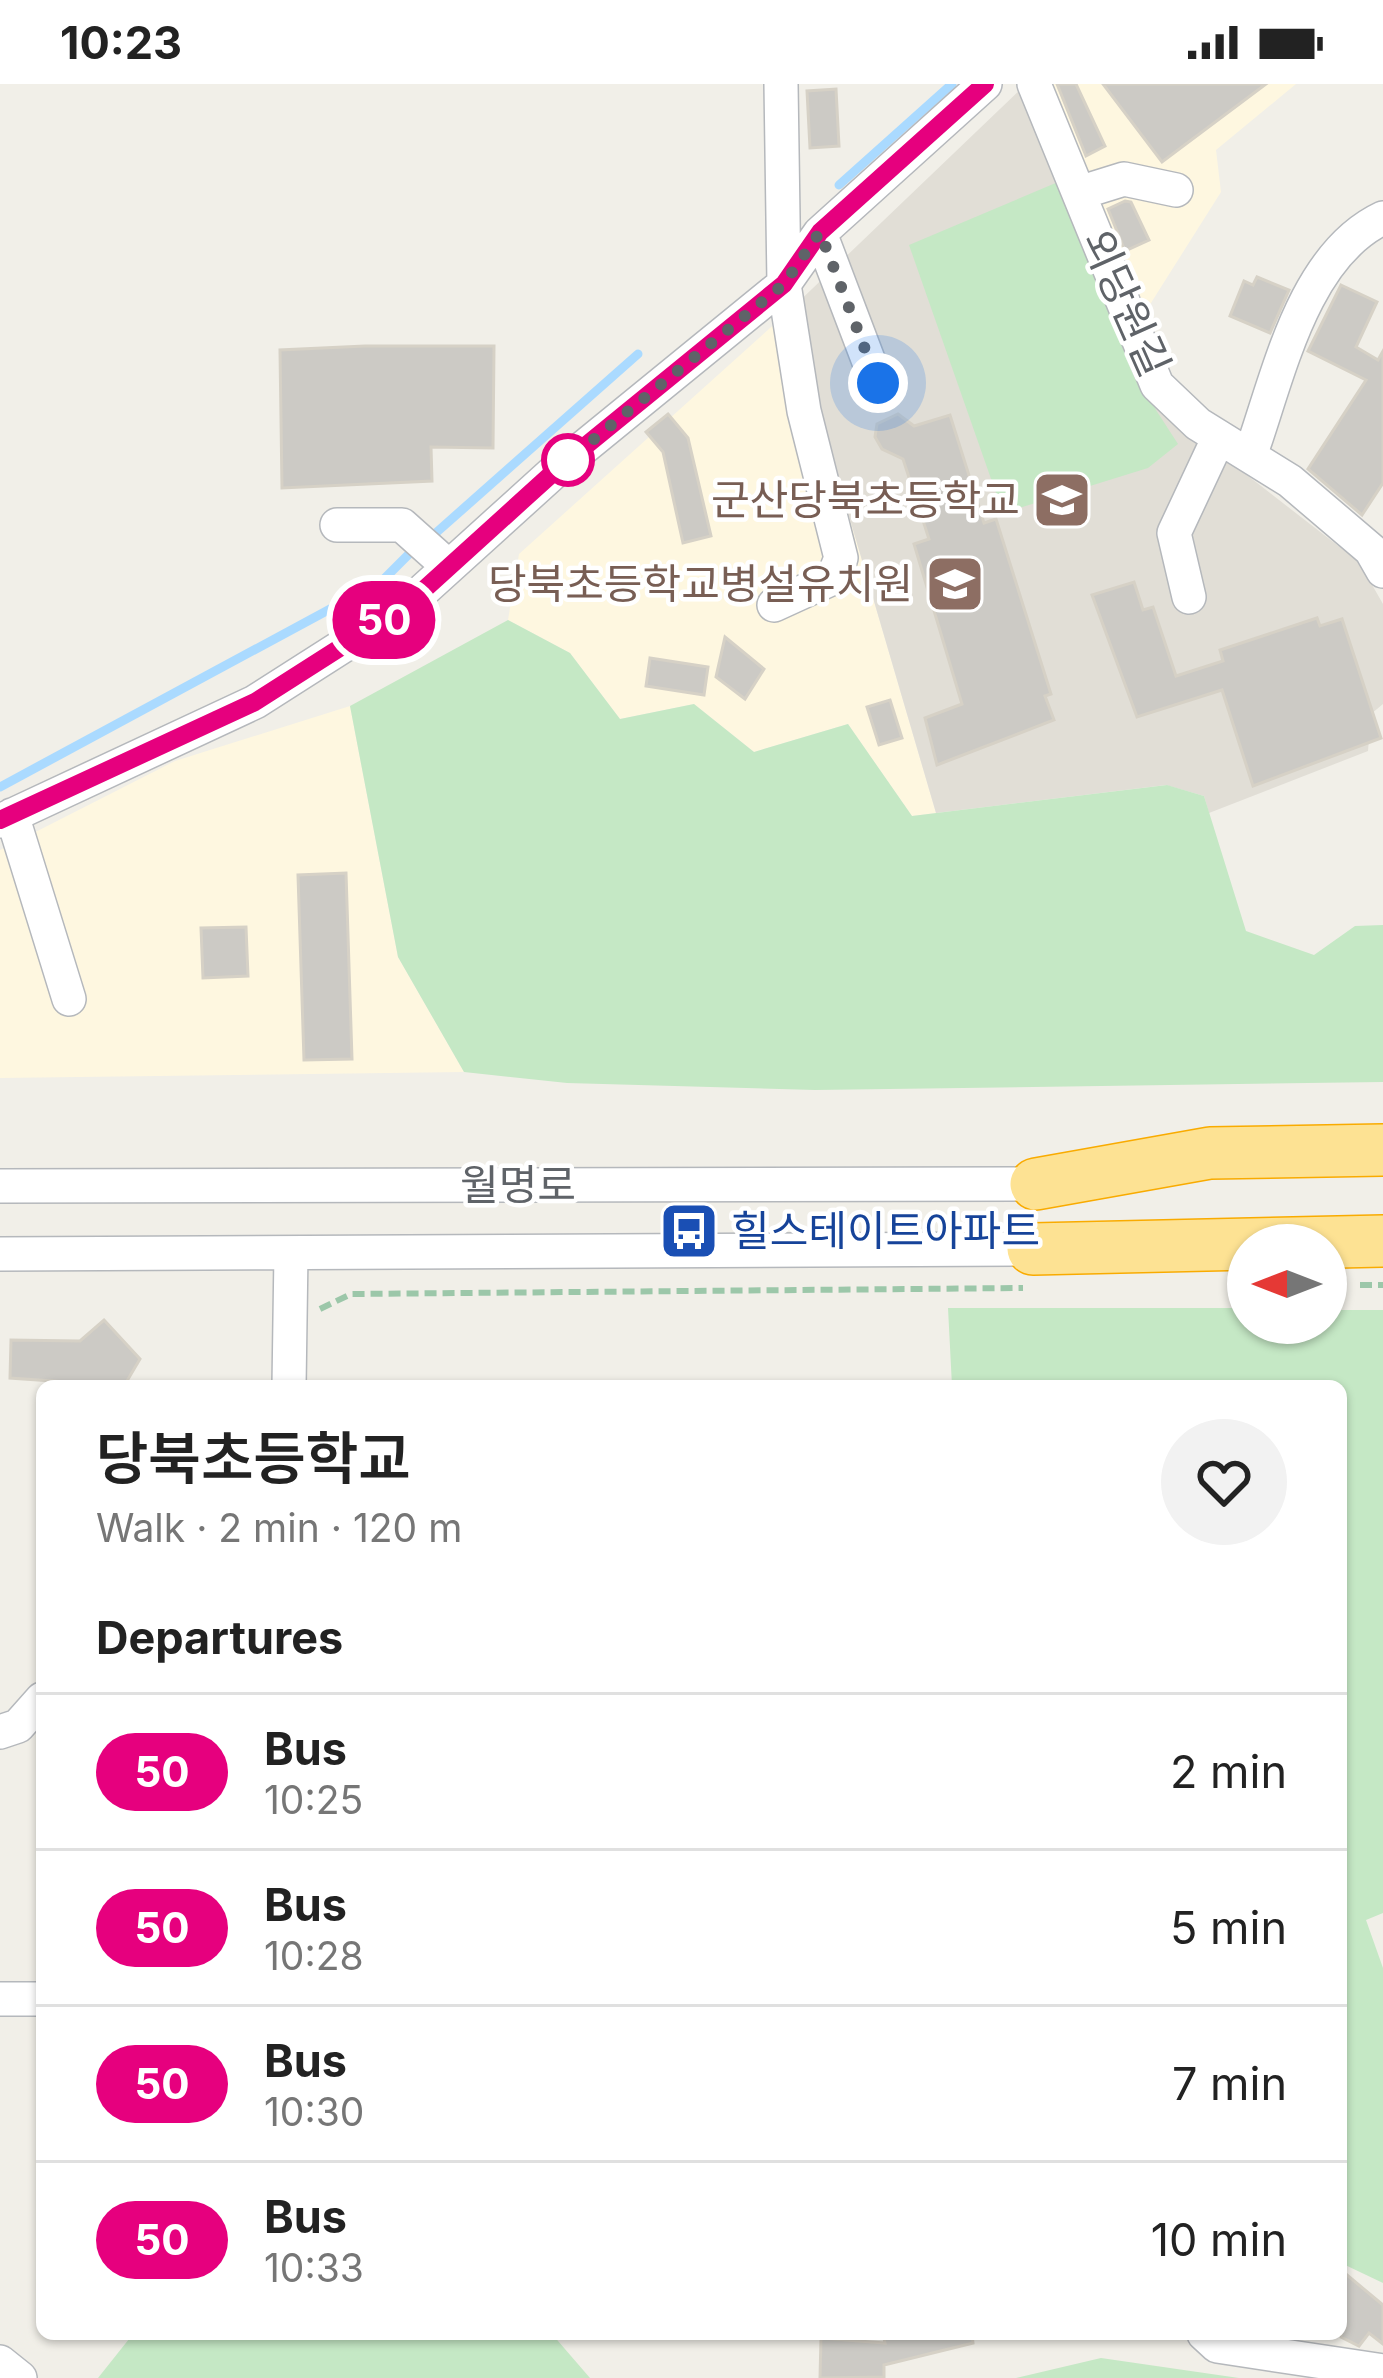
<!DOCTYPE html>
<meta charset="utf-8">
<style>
:root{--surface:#fff;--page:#f2f2f2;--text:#222;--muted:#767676;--line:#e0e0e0}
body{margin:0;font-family:Inter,"Noto Sans KR",sans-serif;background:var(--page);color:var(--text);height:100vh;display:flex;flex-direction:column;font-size:45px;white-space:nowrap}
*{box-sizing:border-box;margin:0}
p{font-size:39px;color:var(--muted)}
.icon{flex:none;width:66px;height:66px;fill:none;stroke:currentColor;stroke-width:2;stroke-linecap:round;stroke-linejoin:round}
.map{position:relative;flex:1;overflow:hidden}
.sheet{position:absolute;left:36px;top:1296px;width:1311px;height:960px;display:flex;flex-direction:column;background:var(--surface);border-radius:18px;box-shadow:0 3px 9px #0004}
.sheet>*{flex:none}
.badge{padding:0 24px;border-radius:39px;font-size:42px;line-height:78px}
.needle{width:78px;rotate:270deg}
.fabs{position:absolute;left:1227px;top:1140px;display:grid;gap:24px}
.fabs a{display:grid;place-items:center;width:120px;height:120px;border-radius:50%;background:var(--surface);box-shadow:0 3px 9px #0004;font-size:60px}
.you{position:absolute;width:60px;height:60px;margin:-30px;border:9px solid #fff;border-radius:50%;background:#1a73e8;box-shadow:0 0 0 18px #1a73e833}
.map>.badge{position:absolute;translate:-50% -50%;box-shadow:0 0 0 6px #fff}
h2{padding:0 60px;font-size:45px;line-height:108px}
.round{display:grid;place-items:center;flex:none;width:126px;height:126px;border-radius:63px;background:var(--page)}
.head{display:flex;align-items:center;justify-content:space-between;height:204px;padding:0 60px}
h1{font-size:57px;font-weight:600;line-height:90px}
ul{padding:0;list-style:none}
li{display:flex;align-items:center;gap:36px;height:156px;padding:0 60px;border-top:3px solid var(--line)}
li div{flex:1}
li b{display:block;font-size:45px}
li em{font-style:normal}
li .badge{min-width:132px;font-weight:700;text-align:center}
.status{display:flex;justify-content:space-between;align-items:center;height:84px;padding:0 60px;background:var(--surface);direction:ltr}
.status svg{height:33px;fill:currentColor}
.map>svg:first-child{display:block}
.commercial{fill:#fef7e0}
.education{fill:#e1ded6}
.green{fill:#c5e8c5}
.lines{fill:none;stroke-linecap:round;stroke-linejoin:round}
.stream{stroke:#aadaff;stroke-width:9}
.building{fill:#cccac5;stroke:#d6d1c6;stroke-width:3}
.minor-casing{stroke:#b5b8bc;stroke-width:36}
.highway-casing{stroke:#f9ab00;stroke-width:54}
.path{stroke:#9cc7a9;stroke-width:6;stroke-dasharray:12 6;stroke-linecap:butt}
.minor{stroke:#fff;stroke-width:33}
.highway{stroke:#fde293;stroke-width:51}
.line-casing{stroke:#fff;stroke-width:27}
.line{stroke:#e6007e;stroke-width:18}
.walk{stroke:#5f6368;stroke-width:12;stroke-dasharray:0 21.6}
.stop-dot{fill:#fff;stroke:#e6007e;stroke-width:6}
.labels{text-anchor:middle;stroke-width:9;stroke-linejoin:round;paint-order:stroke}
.street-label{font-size:42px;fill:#5f6368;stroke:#fff}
.education-label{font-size:42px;fill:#785e54;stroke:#fff;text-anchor:end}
.transit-label{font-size:42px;fill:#164399;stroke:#fff;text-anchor:start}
</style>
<div class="status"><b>10:23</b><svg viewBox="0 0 49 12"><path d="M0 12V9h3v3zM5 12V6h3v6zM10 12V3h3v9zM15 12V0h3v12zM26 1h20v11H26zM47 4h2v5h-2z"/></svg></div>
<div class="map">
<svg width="1383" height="2294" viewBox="0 0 1383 2294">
<rect width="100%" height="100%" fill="#f1efe8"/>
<!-- commercial -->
<path class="commercial" d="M1044,0H1296L1216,66L1221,108L1144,230Z
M789,227L936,729L912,732L848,640L754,668L694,620L620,635L570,569L508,536L519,470Z
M350,622L398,873L464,988L0,994V766L175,677Z"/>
<!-- education -->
<path class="education" d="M1023,3L1199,354L1359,478L1383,520V620L1371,630L1368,667L1209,729L1204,712L1166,701L936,729L789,227Z"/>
<!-- green -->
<path class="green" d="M1058,98L1156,326L1178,360L1148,384L1003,429L909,161Z
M508,536L570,569L620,635L694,620L754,668L848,640L912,732L1167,701L1204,712L1246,847L1314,871L1355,842L1383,841V998L815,1006L567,999L464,988L398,873L350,622Z
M948,1224H1248V1239H1326V1226H1383V1829L1366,1836L1383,1884V2199L1341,2179V1302H952Z
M133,2250H552L590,2294H98Z
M1101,2274L1239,2294H1016Z"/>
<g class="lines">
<!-- stream -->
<path class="stream" d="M839,101L952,0
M429,455L638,270
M0,703L382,497L415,464"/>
</g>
<!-- building -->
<path class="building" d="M1057,0H1076L1105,62L1086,72Z
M1103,0H1266L1162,78Z
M836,5L839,62L810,64L807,7Z
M1125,117L1131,118L1149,156L1125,167L1108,125Z
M1257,193L1289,206L1270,249L1230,232L1244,197L1253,201Z
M1341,201L1377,218L1356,263L1378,276L1383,267V399L1362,431L1308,385L1366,296L1308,267Z
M365,262H494L493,364L431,363L432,397L282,404L280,266Z
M668,330L688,354L711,452L683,459L663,368L646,348Z
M898,330L914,342L950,331L984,439L996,435L1051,610L1045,612L1054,636L937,681L925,634L962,620L914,460L929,455L903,375L882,365L875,353L877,340Z
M1134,498L1143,526L1153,523L1176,592L1223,577L1220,566L1317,534L1320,542L1342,535L1381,654L1253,702L1222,606L1137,633L1092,511Z
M725,553L764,585L745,615L716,593Z
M650,574L708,583L704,611L646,602Z
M890,616L902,654L879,661L867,623Z
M346,789L352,975L304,976L298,791Z
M246,843L248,892L203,894L201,844Z
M104,1236L140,1275L124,1302L10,1294L11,1256L80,1257Z
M1341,2186L1383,2221V2260L1369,2249L1359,2262L1341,2253Z
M883,2250H972L973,2259L884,2281V2293L820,2294L821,2254L885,2259Z"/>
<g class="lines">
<defs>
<path id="minor" d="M1034,0L1157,301L1198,340L1290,397L1371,466L1383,487
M1079,109L1124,95L1176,106
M820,149L877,299
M1250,372C1278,294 1302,172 1383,134
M337,441H402L449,483
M1189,513L1174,449L1219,353
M774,521L833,494L841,474L804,327L784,200L781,0
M12,731L69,915
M0,737L255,618L407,521L556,386L784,200L820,149L985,0
M0,1102L1036,1100
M0,1170L1033,1165
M289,1302L291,1169
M0,1648L18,1642L42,1615
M0,1915H42
M1204,2250L1217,2262L1383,2287
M0,2278L20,2294"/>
<path id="highway" d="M1036,1100L1210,1069L1383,1066
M1033,1165L1383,1157"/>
</defs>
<!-- minor casing -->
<use href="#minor" class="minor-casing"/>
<!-- highway casing -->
<use href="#highway" class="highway-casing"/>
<!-- path -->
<path class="path" d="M1360,1201H1383
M320,1225L351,1210L1023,1204"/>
<!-- minor -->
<use href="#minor" class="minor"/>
<!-- highway -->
<use href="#highway" class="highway"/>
</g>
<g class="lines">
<defs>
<path id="line" d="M0,736L255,618L407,521L556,386L784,200L820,148L985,0"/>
</defs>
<!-- line casing -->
<use href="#line" class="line-casing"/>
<!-- line -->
<use href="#line" class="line"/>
<!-- walk -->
<path class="walk" d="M568,376L556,386L784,200L820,148L878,299"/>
</g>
<!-- icons -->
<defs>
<symbol id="school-square" viewBox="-11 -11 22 22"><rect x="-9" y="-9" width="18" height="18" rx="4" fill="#8d6e63" stroke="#fff"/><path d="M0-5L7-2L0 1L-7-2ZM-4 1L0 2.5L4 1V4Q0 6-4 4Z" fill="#fff"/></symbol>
<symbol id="bus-square" viewBox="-11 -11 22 22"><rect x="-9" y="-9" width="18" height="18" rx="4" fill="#1a4fb4" stroke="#fff"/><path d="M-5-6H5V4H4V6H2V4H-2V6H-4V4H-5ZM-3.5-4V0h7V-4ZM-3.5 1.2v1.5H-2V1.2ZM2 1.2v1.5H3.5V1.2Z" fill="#fff"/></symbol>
</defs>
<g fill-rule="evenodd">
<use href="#school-square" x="1029" y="383" width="66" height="66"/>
<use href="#school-square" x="922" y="467" width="66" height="66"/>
<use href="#bus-square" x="656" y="1114" width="66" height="66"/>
</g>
<!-- markers -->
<circle class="stop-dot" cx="568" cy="376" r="24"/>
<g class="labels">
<!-- street labels -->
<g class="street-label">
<text transform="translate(1126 219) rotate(66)" y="15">외당원길</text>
<text x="518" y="1116">월명로</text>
</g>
<!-- education labels -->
<g class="education-label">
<text x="1020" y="431">군산당북초등학교</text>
<text x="913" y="515">당북초등학교병설유치원</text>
</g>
<!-- transit labels -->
<g class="transit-label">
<text x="731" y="1162">힐스테이트아파트</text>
</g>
</g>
</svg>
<div class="fabs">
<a><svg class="needle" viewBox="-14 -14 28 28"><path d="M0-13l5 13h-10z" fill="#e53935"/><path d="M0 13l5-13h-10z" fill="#767676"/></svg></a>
</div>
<div class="you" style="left:878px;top:299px"></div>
<b class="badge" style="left:384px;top:536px;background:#e6007e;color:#fff">50</b>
<section class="sheet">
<div class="head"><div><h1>당북초등학교</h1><p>Walk · 2 min · 120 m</p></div><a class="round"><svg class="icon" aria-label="heart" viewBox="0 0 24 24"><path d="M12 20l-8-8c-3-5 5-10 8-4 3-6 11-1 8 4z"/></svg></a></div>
<h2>Departures</h2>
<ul>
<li><span class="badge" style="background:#e6007e;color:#fff">50</span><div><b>Bus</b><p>10:25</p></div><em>2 min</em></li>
<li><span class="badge" style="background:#e6007e;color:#fff">50</span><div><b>Bus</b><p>10:28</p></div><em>5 min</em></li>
<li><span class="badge" style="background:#e6007e;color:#fff">50</span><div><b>Bus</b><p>10:30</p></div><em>7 min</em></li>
<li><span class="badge" style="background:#e6007e;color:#fff">50</span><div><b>Bus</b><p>10:33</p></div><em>10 min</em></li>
</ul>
</section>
</div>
